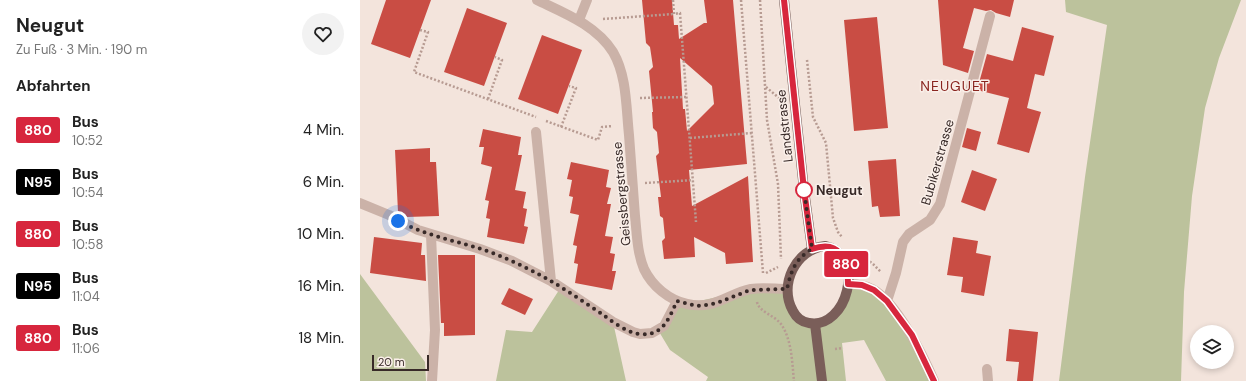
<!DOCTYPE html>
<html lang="de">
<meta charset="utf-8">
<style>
:root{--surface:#fff;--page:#f2f2f2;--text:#222;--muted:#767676}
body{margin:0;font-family:"DM Sans",sans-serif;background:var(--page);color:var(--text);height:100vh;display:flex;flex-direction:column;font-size:15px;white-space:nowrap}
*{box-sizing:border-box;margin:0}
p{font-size:13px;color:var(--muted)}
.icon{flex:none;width:22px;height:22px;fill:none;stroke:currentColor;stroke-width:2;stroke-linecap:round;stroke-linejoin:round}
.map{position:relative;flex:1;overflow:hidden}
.panel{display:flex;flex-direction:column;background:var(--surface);width:360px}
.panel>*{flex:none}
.badge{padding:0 8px;border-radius:3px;font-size:14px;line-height:26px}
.tools{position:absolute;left:830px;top:325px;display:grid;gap:8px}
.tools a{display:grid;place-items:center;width:44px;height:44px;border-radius:50%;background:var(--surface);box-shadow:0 2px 6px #0003;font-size:20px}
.scale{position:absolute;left:12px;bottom:10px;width:57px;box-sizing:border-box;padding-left:4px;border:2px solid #382a28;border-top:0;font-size:11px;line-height:14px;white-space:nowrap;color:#382a28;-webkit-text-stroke:3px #faefe9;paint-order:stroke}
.you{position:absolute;width:20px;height:20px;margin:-10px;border:3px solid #fff;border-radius:50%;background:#1a73e8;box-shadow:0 0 0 6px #1a73e833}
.map>.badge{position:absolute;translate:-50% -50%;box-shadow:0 0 0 2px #fff}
h2{padding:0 16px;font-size:15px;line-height:36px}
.round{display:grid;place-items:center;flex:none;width:42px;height:42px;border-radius:21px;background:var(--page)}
.summary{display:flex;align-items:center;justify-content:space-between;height:68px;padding:0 16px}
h1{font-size:19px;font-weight:700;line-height:30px}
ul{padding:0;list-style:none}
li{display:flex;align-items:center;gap:12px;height:52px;padding:0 16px}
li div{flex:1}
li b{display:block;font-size:15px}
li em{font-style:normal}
li .badge{min-width:44px;font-weight:700;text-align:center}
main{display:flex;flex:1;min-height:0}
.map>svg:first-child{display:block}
.green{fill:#bcc29c}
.building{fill:#c94d44;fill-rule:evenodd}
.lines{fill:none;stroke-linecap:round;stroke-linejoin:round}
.path{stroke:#b79b92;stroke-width:2.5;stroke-dasharray:2 2;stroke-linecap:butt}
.minor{stroke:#cbb2a8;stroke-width:10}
.major{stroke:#7a5e59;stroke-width:10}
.line-casing{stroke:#fff;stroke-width:9}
.line{stroke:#d7263d;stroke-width:6}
.walk{stroke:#382a28;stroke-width:4;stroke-dasharray:0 7.2}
.stop-dot{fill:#fff;stroke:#d7263d;stroke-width:2}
.labels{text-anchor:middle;stroke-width:3;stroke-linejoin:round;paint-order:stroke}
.street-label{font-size:13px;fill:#382a28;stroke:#faefe9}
.stop-label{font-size:13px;font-weight:bold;fill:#382a28;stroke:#faefe9;text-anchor:start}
.neighbourhood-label{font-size:14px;letter-spacing:1px;fill:#89251f;stroke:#faefe9}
</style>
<main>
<section class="panel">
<div class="summary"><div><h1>Neugut</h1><p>Zu Fuß · 3 Min. · 190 m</p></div><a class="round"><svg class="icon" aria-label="heart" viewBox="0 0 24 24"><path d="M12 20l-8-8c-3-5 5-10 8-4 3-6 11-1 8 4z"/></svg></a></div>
<h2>Abfahrten</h2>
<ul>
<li><span class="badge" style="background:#d7263d;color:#fff">880</span><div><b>Bus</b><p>10:52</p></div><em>4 Min.</em></li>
<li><span class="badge" style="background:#000;color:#fff">N95</span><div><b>Bus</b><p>10:54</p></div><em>6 Min.</em></li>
<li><span class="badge" style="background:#d7263d;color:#fff">880</span><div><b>Bus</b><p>10:58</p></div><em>10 Min.</em></li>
<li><span class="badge" style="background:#000;color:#fff">N95</span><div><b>Bus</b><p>11:04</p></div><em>16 Min.</em></li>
<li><span class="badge" style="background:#d7263d;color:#fff">880</span><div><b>Bus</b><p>11:06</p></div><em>18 Min.</em></li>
</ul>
</section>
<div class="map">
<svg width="886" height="381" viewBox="0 0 886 381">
<rect width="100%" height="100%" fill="#f3e4dc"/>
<!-- green -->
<path class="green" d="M705,0H881L859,58L845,108L832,196L824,292L821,381H699L725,177L747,25L706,12Z
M0,274L65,362L66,381H0Z
M488,284L508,287L541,320L570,381H526L504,340L482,343L486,381H346L348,377L310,350L298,330L317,301L326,304L384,291L427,289L429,300L446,322L475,314Z
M201,287L253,322L266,381H136L146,330L172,332Z"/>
<!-- building -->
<path class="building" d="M26,0H71L50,58L11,44Z
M282,0H312L314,25H318L319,39L344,23H347L344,0H373L387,164L329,170L332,206L388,176L393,262L366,264L365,253L334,237L335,257L304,259L302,241L305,238L303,218L300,216L298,197H301L296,156L299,153L297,132L293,128L292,112H293L289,71L293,67L290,47L286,43ZM320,58L352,86L354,104L327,131L325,109H323Z
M578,0H654L650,17L636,13L631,10L626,11L614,8L603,48L614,51L608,73L583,65Z
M107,8L147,23L124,86L84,72Z
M517,17L528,128L494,131L484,20Z
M662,27L694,36L684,76L675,74L667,108L681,112L669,153L637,144L649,98L617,90L627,54L653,61Z
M182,35L222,50L198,114L158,99Z
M607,128L621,132L616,151L602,147Z
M123,129L161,137L158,155H162L155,190L166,192L163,208L167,209L164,226L168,227L164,244L127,237L130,219L126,218L129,201L125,200L132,167L121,164L124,147H119Z
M70,148V162H76L79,216L47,217L38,212L35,150Z
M536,159L540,216L520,217L518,206L512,207L508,161Z
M211,162L249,170L246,187L251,188L247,204H251L245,236L253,237L250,253L255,254L252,271H256L252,290L215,283L218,264L214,263L217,246L213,245L219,215L210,213L213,197L209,196L212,180L207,179Z
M612,170L637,179L625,211L601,202Z
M14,237L62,243L61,255H65L66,281L10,273Z
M593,237L618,241L616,253L631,256L624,296L601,292L603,277L587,275Z
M78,255H115V335L84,336V323H81Z
M149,288L173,299L165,315L141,304Z
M649,329L678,332L673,381H657L659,362L646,361Z"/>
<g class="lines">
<!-- path -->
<path class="path" d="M313,0L314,14L320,13L336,222
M381,0L403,273
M400,0L407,120L418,184L421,259
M243,19L314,14
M60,30L68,32L54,72L176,117
M447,60L453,117L466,143L473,218L478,232L482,237
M406,87L419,98
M280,98L326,97
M128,99L142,60L135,57
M186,121L238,140L242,127L253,126
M201,127L216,88L209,86
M330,138L392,133
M285,183L333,180
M497,252L513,264L521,272
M406,273L418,267
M397,302C399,312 414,315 421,324C432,340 432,362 434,381
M475,349L483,348"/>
<!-- minor -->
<path class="minor" d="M177,0C204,13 236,25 253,52C267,76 266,107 269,135C271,162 273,189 275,216C277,234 277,252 284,269C292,286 309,300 327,304C355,310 367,294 391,289C403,287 415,289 427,289
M219,20L227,0
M176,132L191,281
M0,203L29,215L58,230L120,249L152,261L191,281L253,322L273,332L280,334L292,333L304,326L317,301
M71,235L75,330L72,381
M488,284C496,284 505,285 512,289C536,301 564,357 574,381
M527,301L536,273L543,242L549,234L570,220L580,204L630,16
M627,369L628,381"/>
<!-- major -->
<path class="major" d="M424,0L444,190L452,249
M465,246C507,255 487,330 449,323C441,322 436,317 433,311C418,285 436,249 465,246Z
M455,324L462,381"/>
</g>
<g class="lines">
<defs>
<path id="line" d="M424,0L444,190L452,249C480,239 488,260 488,284L502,285L514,290L527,301L552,335L574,381"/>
</defs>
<!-- line casing -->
<use href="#line" class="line-casing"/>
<!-- line -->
<use href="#line" class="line"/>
<!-- walk -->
<path class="walk" d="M38,221C63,234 91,240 118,248C143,256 168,268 191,281C208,291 225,303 242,314C253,322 266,332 279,334C303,337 309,318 317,301L337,306L347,305L357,303L390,290L427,289C431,271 435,259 452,249L444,190"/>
</g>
<!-- markers -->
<circle class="stop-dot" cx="444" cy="190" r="8"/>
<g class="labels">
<!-- street labels -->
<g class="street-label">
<text transform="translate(424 126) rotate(-96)" y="5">Landstrasse</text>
<text transform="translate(577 162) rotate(-74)" y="5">Bubikerstrasse</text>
<text transform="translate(261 194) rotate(-95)" y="5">Geissbergstrasse</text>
</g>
<!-- stop labels -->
<g class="stop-label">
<text x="456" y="195">Neugut</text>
</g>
<!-- neighbourhood labels -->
<g class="neighbourhood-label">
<text x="595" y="91">NEUGUET</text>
</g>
</g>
</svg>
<div class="tools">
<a><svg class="icon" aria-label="layers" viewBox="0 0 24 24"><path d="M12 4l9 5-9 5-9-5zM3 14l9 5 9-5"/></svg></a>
</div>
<div class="scale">20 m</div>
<div class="you" style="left:38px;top:221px"></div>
<b class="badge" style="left:486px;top:264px;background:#d7263d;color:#fff">880</b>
</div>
</main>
